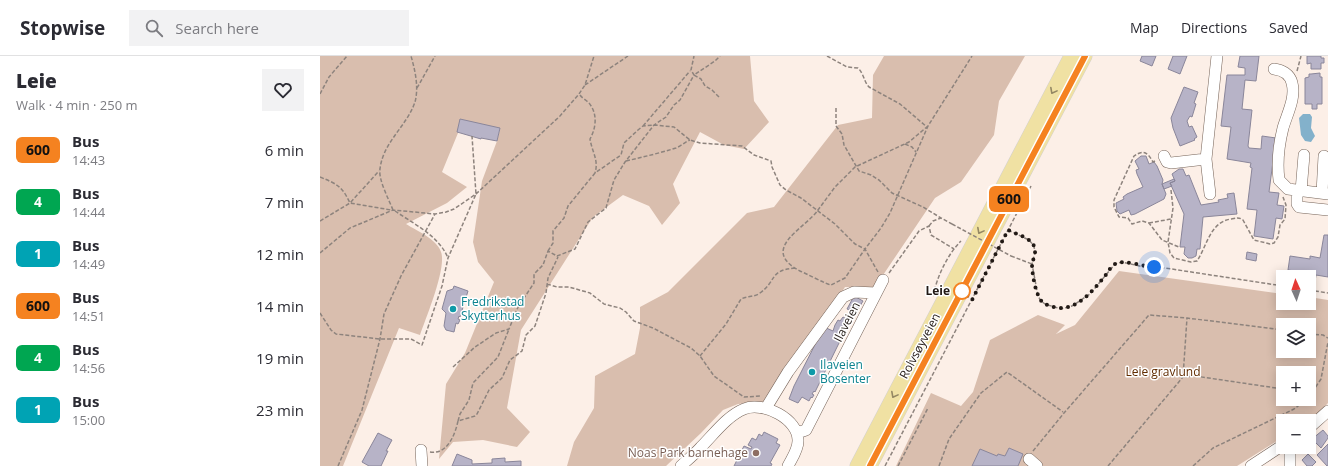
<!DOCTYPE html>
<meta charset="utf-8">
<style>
:root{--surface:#fff;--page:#f2f2f3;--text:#2b2b33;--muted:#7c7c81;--line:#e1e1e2}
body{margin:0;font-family:"Open Sans",sans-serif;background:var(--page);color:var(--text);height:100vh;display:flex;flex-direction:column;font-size:15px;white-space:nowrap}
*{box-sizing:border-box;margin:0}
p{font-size:13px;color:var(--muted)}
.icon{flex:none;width:22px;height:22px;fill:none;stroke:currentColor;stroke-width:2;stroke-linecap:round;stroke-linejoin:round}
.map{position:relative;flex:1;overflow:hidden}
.side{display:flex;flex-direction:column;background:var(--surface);width:320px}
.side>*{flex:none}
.badge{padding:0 8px;border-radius:6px;font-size:14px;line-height:26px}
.needle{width:26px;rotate:357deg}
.tools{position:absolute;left:956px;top:214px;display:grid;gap:8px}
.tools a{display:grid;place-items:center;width:40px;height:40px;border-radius:0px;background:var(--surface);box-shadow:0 2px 10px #0003;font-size:20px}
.you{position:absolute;width:20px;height:20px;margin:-10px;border:3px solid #fff;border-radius:50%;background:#1a73e8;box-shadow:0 0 0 6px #1a73e833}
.map>.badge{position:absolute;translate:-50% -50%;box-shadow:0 0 0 2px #fff}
.round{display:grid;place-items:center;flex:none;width:42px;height:42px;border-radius:0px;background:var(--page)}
.overview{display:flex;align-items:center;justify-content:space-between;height:68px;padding:0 16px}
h1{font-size:19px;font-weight:800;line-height:30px}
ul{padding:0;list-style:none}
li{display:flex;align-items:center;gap:12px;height:52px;padding:0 16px}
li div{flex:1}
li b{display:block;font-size:15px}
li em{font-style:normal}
li .badge{min-width:44px;font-weight:700;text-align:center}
header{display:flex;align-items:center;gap:24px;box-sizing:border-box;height:56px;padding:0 20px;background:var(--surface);border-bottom:1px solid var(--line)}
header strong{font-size:19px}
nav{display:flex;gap:22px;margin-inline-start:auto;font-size:14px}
.search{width:280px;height:36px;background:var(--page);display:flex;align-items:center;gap:10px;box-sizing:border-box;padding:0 14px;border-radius:0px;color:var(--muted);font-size:15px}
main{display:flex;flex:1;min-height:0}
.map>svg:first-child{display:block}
.green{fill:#d9beae;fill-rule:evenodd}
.water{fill:#83b1cb}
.building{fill:#b7b3c7;stroke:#8a869a}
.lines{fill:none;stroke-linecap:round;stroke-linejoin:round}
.minor-casing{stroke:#766459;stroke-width:12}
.major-casing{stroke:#d3d1d0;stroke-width:15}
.path{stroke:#8d837d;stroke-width:1.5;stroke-dasharray:4 2;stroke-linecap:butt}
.minor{stroke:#fff;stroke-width:11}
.major{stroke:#f0e1a3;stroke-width:14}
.path-bridge{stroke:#8d837d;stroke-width:1.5;stroke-dasharray:4 2;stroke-linecap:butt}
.oneway{stroke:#938763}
.line-casing{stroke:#fff;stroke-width:9}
.line{stroke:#f58220;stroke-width:6}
.walk{stroke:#211915;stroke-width:4;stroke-dasharray:0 7.2}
.stop-dot{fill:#fff;stroke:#f58220;stroke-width:2}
.culture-dot{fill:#0f9aa8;stroke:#fff;stroke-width:1.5}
.education-dot{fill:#8d6e63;stroke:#fff;stroke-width:1.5}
.labels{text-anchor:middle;stroke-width:3;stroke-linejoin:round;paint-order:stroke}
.stop-label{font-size:12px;font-weight:bold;fill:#211915;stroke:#fff;text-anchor:end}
.culture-label{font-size:12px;fill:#0d838f;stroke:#fff;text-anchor:start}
.street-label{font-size:12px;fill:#211915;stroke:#fff}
.park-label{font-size:12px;fill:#612c00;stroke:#fff}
.education-label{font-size:12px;fill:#785e54;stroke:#fff;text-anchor:end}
</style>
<header>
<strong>Stopwise</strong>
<div class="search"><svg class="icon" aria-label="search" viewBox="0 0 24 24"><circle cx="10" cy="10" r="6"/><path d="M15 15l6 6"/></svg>Search here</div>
<nav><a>Map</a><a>Directions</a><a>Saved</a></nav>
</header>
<main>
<section class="side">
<div class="overview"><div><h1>Leie</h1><p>Walk · 4 min · 250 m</p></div><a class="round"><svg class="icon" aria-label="heart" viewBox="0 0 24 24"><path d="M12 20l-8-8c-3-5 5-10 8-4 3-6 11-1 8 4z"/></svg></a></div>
<ul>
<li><span class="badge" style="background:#f58220;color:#111">600</span><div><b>Bus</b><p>14:43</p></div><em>6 min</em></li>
<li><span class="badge" style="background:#00a651;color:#fff">4</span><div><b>Bus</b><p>14:44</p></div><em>7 min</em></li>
<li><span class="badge" style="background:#00a3b4;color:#fff">1</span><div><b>Bus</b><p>14:49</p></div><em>12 min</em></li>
<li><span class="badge" style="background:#f58220;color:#111">600</span><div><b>Bus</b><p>14:51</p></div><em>14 min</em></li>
<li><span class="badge" style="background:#00a651;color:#fff">4</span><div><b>Bus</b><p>14:56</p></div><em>19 min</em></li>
<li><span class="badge" style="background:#00a3b4;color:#fff">1</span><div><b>Bus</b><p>15:00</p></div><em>23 min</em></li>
</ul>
</section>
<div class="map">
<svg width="1008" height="410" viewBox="0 0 1008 410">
<rect width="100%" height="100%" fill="#fcefe7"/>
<!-- green -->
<path class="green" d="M0,0H430L434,45L449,66L424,93L404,89L380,76L353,128L360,147L342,169L329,150L303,139L273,161L201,274L187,352L210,376L197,391L163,384L133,386L119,403L126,328L145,297L174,226L158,206L153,186L162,125L177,85L180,73L141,64L138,77L122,116L147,131L127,147L86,168C97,175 117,183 121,196C127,211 106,262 100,279L79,272L23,410H0Z
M564,0H705L679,45L674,79L641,126L615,142L555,231H525L453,345L418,348L403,354L381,377L346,410H247L254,386L274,352L275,320L315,298L320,272V251L348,236L427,157L454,151L518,69L552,62L553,19Z
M799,215L963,238V247H989V241L1008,244V347C989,367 990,365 963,365V381L917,410H576L611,337L641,350L653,336L670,284L718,259L745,269L736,278L755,269ZM963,269H989V295H963ZM963,317H989V343H963Z"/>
<!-- water -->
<path class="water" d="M983,58H990L992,61L991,72L995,80L991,86L985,85L981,79L979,62Z"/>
<!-- building -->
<path class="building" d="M822,0H836L832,10L820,5Z
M853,0H867L860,18L848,13Z
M920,0H939L936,25L925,24L922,53L932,54L928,90L929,92L941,93L942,80L956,82L949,136L959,137L957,149L964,150L962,163L956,162L953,183L934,180L937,154L927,153L932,112L930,111L931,107L907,103L911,71L901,70L907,19H925V12L918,11Z
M987,0H1001V2H1004V7H1001V13H991V7L987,8Z
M1000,17V21H1002V48H997V53H992V48H985V22L989,21V18H991Z
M864,31L878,36L874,47L876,48L872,61L870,60L867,65L869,71L872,70L877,81L874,83L875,84L860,90L853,72L851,62Z
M140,63L180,72L177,85L161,82V83L137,76Z
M821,100H826L829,108L834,106L837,110L843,124L842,128L846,138L844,143L815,158L811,159L809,154L800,158L797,155L796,147L804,143L803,141L807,138L823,131L817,118L816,114L819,113L815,105Z
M859,113H863L866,120L869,119L881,149L899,146L898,144L908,142L907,138L914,137L917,158L883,161L880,193H877L876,200L872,202H868L864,198L865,191H860L864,158L850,127L855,125L852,118Z
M854,123L855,125L850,127L852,130L844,133L842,128Z
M1004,179H1008V221L996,219L995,226L989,225V221H987V217L968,214L970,200L990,203V200L1000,202Z
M927,196L937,198L936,205L926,203Z
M134,230L148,235L140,261L139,260L138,263L140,264L138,268L136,267L134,276L126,274L124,270L126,257L122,253L127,235L133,233Z
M534,240L543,245L536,257L527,253Z
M523,261L530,265L528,269H529L521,281L523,282L521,285H520L495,336L494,335L492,338L494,339L492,342L491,341L489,345L482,341L478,347L469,343L474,330L504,271L513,275L515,269L518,264L520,265Z
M1003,374L1008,380V382L1001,392L992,383Z
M444,376L458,383L456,387L460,389L450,407L452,408L451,410H414L424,390L431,393L432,391L428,389L432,382L436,384L439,378L442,380Z
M58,377L72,384L66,395H68L61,410H49L42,406Z
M1008,388V410H1007L997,399Z
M689,392L703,398L698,410H652L660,393L677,400L678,398L685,400Z
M137,398L152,404V408L172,407V403L185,402V406L201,405V410H132Z
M988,398L996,406L992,410H987L982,404Z"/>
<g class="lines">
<defs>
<path id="minor" d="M954,13C962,14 970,18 972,27C976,42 967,58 963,72C959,88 957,108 959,124L968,133L1008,138
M844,100L847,106L851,107L886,103
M977,134V148L979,151L1008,154
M981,135L984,99
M1002,137L1004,100
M890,138L886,103L897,0
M446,352L468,316L523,241L534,236L556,237
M989,372L1008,355
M477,377L486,374L563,224
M969,391L970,397V410
M101,394L102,410
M709,403L717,410
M361,410C368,403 375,398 381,391C394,378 407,360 424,353C443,345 479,363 478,385C478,394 472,402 468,410
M931,410L963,389"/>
<path id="major" d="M537,410L751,0
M550,410L765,0"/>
</defs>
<!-- minor casing -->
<use href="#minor" class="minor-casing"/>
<!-- major casing -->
<use href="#major" class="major-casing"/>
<!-- path -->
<path class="path" d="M507,0L527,11L538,12C544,18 544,26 549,31L580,48L607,71
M977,15L981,0
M265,29L308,0
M97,32L115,0
M0,38L9,21L27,0
M260,39C262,42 266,44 269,47C278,58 276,72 270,83C272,96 279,104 275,117
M399,41L392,34L385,30L381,23L374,19L395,5L400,0
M516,52V70L522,78L524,89L539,115L551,119L559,124L572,137L603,151L621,162
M323,70L370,15
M585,88L592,91L596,96
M306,105C323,101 340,97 356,92C361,90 365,86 370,84
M835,105L833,106C828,97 824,93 814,100L794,144V151L799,161L808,162L812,168L822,165L829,167L842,184L859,191
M0,121C17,128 22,130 30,147L71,154
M851,134L853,152L848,186L850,197L854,202L871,206L877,205C887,190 890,166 911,163C916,162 919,161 923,164L934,184L950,188L954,187L958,181L960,169L965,163L966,149L963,141
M73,154C69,144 58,123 60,113C63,86 87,70 95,46C99,31 95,14 91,0
M75,155C94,168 119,180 128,202
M0,165L30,147L59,115
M829,167L851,163
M609,170L613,165L621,162L632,168
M688,174L709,184L714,190L715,197L712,208L718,240L721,245L725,248L741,253L752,250L770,238L795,208L802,206L824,211L845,212L963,230
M228,195L233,187V175L244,162L248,150L275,117L301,99L304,87L318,74L323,70L334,69L354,71L370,84L380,87L422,90L434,99L451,105L452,111L460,129L466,134L481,142L515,168L535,188L545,193L525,222L511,229C506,228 487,218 480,215C438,193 486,172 498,154L515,131L535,111L589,86L608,70
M0,197L30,172L73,154L115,158L126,156L134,153L156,138L240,60L259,38L265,29L274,0
M691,200L712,208
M558,216L545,193L561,172L570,157L608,70L652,0
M569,217L599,175L609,170L611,179L634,193
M227,228L237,231H249L270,237L284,248L300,252L306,256L314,265L333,272L371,292L380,300L394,320L424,341L441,340
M989,234L1008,237
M613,240C617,221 627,199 641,185
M0,257L11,274L16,278L60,283H91L102,289L122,230L128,202L156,138L152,80
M989,278L1003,279L1008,282
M380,300L406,268L421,243C427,240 435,241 440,237C457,225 449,214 475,212
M133,311L155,291L176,277L189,273L198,251L214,227V218L223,209L228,195L237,200L255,193L268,166L286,152L294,124L305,106L334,69L346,61L354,49L360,44L374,19L371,14L374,0
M863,321L875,320L963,333
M989,341L1001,323L1008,286
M138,365L140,358L149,344L153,327L178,301L189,273
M713,395L744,357L829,259L867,262L963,274
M110,396C127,399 135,379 138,365L155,360L157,358L169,334L182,322L190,304L202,295L206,279L215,270L226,237L228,222L238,201
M18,410L42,354L60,283L64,258L81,220L115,158
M565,410L711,130
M578,410L608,352
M619,410L629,383L661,337L687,316L743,356
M788,410L863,321L867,262
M873,410L893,392L974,353L987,343"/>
<!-- minor -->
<use href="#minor" class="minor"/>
<!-- major -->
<use href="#major" class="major"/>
<!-- path-bridge -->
<path class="path-bridge" d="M632,168L691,200"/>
</g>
<!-- one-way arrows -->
<defs><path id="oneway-chevron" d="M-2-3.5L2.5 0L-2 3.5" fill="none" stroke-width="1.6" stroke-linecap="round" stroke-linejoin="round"/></defs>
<g class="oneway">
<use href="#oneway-chevron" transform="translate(733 35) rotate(118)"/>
<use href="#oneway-chevron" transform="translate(660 175) rotate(118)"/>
<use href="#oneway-chevron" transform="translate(574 339) rotate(118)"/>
</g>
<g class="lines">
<defs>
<path id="line" d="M550,410L765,0"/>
</defs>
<!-- line casing -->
<use href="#line" class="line-casing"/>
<!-- line -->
<use href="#line" class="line"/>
<!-- walk -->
<path class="walk" d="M642,235L652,244L688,174C696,178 711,182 714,190C717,196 713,203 712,208C712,218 716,244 725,248C752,261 769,239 785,220C788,216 791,210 795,208C802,203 825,211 834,211"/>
</g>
<!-- markers -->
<circle class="stop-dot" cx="642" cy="235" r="8"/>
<g class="culture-dot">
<circle cx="133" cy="253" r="4"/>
<circle cx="492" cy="316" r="4"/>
</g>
<circle class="education-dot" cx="436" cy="397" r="4"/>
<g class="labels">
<!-- stop labels -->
<g class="stop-label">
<text x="630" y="239">Leie</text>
</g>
<!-- culture labels -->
<g class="culture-label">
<text x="141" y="250">Fredrikstad<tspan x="141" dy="14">Skytterhus</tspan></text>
<text x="500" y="313">Ilaveien<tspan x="500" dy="14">Bosenter</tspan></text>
</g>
<!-- street labels -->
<g class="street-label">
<text transform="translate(527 266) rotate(-63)" y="4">Ilaveien</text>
<text transform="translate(600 290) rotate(-62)" y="4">Rolvsøyveien</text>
</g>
<!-- park labels -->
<g class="park-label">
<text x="843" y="320">Leie gravlund</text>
</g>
<!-- education labels -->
<g class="education-label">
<text x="428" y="401">Noas Park barnehage</text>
</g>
</g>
</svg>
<div class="tools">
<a><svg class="needle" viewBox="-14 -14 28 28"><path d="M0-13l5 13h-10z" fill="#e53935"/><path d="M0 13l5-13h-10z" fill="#7c7c81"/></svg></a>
<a><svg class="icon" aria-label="layers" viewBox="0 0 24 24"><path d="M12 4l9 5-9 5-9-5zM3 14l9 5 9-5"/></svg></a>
<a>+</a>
<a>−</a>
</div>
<div class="you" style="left:834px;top:211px"></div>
<b class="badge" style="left:689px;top:143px;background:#f58220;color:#111">600</b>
</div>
</main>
